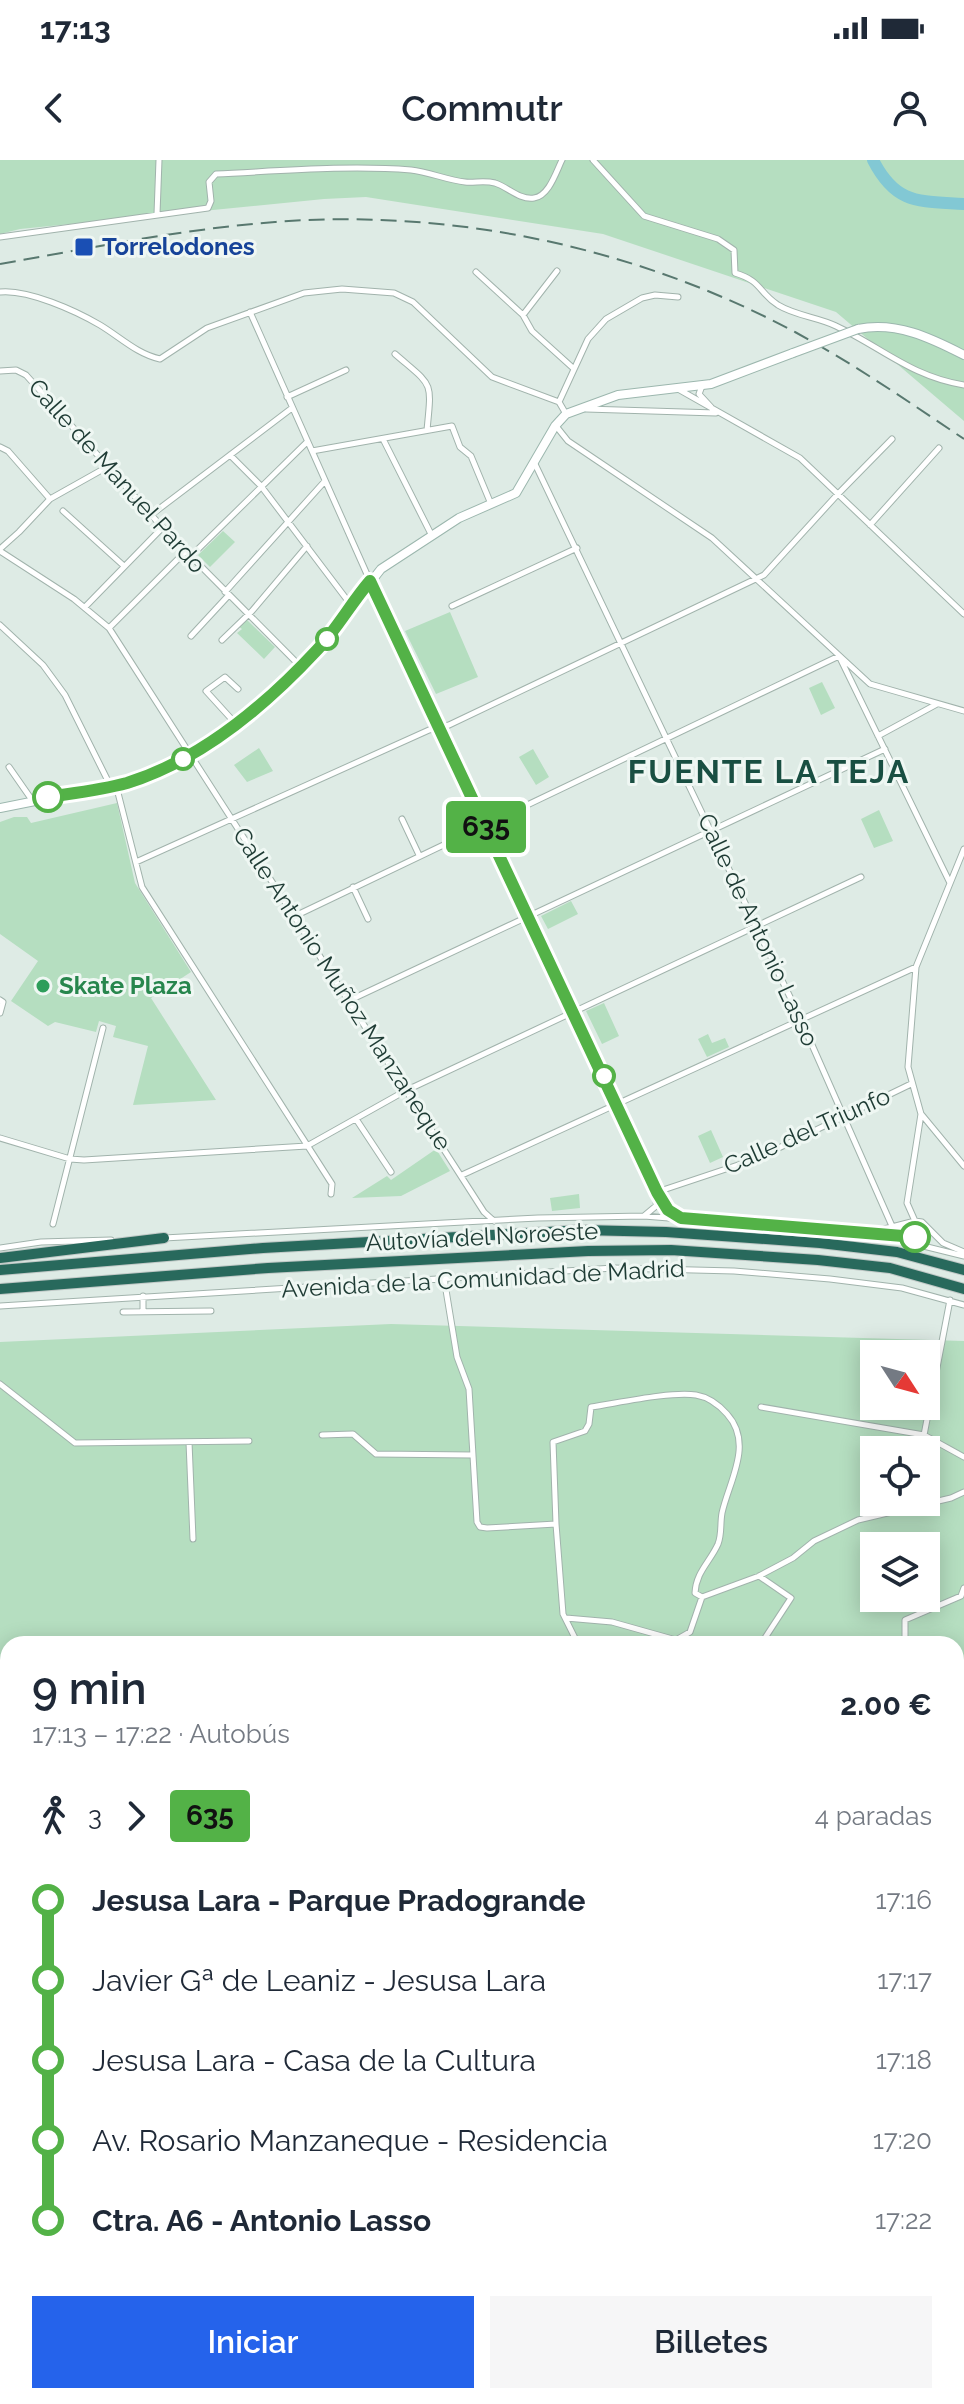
<!DOCTYPE html>
<html lang="es">
<meta charset="utf-8">
<style>
:root{--surface:#fff;--page:#f6f6f7;--text:#1f2937;--muted:#747a83;--accent:#2563eb}
body{margin:0;font-family:Raleway,sans-serif;background:var(--page);color:var(--text);height:100vh;display:flex;flex-direction:column;font-size:30px;white-space:nowrap}
*{box-sizing:border-box;margin:0}
p{font-size:26px;color:var(--muted)}
.icon{flex:none;width:44px;height:44px;fill:none;stroke:currentColor;stroke-width:2;stroke-linecap:round;stroke-linejoin:round}
.map{position:relative;flex:1;overflow:hidden}
.side{position:absolute;left:0px;top:1476px;width:964px;height:768px;display:flex;flex-direction:column;background:var(--surface);border-radius:24px 24px 0 0;box-shadow:0 4px 20px #0003}
.side>*{flex:none}
.badge{padding:0 16px;border-radius:6px;font-size:28px;line-height:52px}
.needle{width:52px;rotate:126deg}
.fabs{position:absolute;left:860px;top:1180px;display:grid;gap:16px}
.fabs a{display:grid;place-items:center;width:80px;height:80px;border-radius:0px;background:var(--surface);box-shadow:0 4px 20px #0003;font-size:40px}
.map>.badge{position:absolute;translate:-50% -50%;box-shadow:0 0 0 4px #fff}
.legs{display:flex;align-items:center;gap:12px;height:88px;padding:0 32px;font-size:26px}
.legs p{margin-inline-start:auto}
.headline{display:flex;align-items:center;justify-content:space-between;height:136px;padding:0 32px}
h1{font-size:44px;font-weight:600;line-height:60px}
.primary-button{display:flex;gap:16px;margin-top:auto;padding:16px 32px}
.primary-button a{flex:1;height:92px;border-radius:0px;background:var(--accent);color:#fff;font-size:32px;font-weight:600;line-height:92px;text-align:center}
.primary-button a+a{background:var(--page);color:var(--text)}
ul{padding:0 32px;list-style:none}
li{display:flex;align-items:center;gap:28px;height:80px;font-size:30px}
li i{display:grid;place-items:center;width:12px;height:100%;margin:0 10px;background:currentColor}
li i::after{content:'';width:20px;height:20px;margin:-10px;border:6px solid;border-radius:50%;background:var(--surface)}
li p{margin-inline-start:auto}
li:first-child i{background:linear-gradient(#0000 50%,currentColor 0)}
li:last-child i{background:linear-gradient(currentColor 50%,#0000 0)}
.status{display:flex;justify-content:space-between;align-items:center;height:56px;padding:0 40px;background:var(--surface);direction:ltr}
.status svg{height:22px;fill:currentColor}
header{display:flex;justify-content:space-between;align-items:center;height:104px;padding:0 32px;background:var(--surface);font-size:36px;font-weight:600}
.map>svg:first-child{display:block}
.green{fill:#b5dec0;fill-rule:evenodd}
.lines{fill:none;stroke-linecap:round;stroke-linejoin:round}
.river{stroke:#82c8d4;stroke-width:12}
.minor-casing{stroke:#a1b3ac;stroke-width:7}
.secondary-casing{stroke:#9cb7ae;stroke-width:10}
.motorway-casing{stroke:#c0c8c6;stroke-width:12}
.minor{stroke:#fff;stroke-width:5}
.secondary{stroke:#fff;stroke-width:8}
.motorway{stroke:#28695c;stroke-width:10}
.rail{stroke:#58786f;stroke-width:2;stroke-dasharray:16 8;stroke-linecap:butt}
.secondary-bridge-casing{stroke:#9cb7ae;stroke-width:10;stroke-linecap:butt}
.secondary-bridge{stroke:#fff;stroke-width:8}
.line-1-casing{stroke:#fff;stroke-width:18}
.line-1{stroke:#53b247;stroke-width:12}
.transit-dot{fill:#1a4fb4;stroke:#eff7f3;stroke-width:3}
.stop-1-dot{fill:#fff;stroke:#53b247;stroke-width:4}
.leisure-dot{fill:#2e9e5b;stroke:#eff7f3;stroke-width:3}
.labels{text-anchor:middle;stroke-width:6;stroke-linejoin:round;paint-order:stroke}
.transit-label{font-size:24px;font-weight:bold;fill:#164399;stroke:#eff7f3;text-anchor:start}
.street-label{font-size:24px;fill:#1e3b34;stroke:#eff7f3}
.leisure-label{font-size:24px;font-weight:bold;fill:#27864d;stroke:#eff7f3;text-anchor:start}
.district-label{font-size:32px;font-weight:bold;letter-spacing:2px;fill:#194f42;stroke:#eff7f3}
</style>
<div class="status"><b>17:13</b><svg viewBox="0 0 49 12"><path d="M0 12V9h3v3zM5 12V6h3v6zM10 12V3h3v9zM15 12V0h3v12zM26 1h20v11H26zM47 4h2v5h-2z"/></svg></div>
<header><svg class="icon" aria-label="back" viewBox="0 0 24 24"><path d="M15 5l-7 7 7 7"/></svg>Commutr<svg class="icon" aria-label="person" viewBox="0 0 24 24"><circle cx="12" cy="8" r="4"/><path d="M4 21q1-7 8-7t8 7"/></svg></header>
<div class="map">
<svg width="964" height="2244" viewBox="0 0 964 2244">
<rect width="100%" height="100%" fill="#deebe5"/>
<!-- green -->
<path class="green" d="M0,0H964V261L836,152L603,74L366,37L324,39L20,69L0,74Z
M223,371L235,382L210,407L198,395Z
M450,452L478,517L436,534L405,471Z
M245,458L275,487L264,499L237,473L242,469L238,466Z
M822,522L835,548L821,555L809,528Z
M259,588L273,611L247,622L234,605Z
M533,589L549,617L536,625L519,597Z
M117,643L135,723L191,812L151,838L216,940L133,945L148,886L113,877L116,866L99,861L96,872L55,862L48,866L11,841L38,801L0,774V662L14,657H27L31,663Z
M879,650L893,681L874,688L861,659Z
M571,741L578,754L548,769L541,756Z
M604,843L619,876L602,884L586,851Z
M708,874L712,883L725,878L729,887L707,897L698,879Z
M711,970L723,997L710,1003L698,976Z
M436,989L450,1011L401,1036L352,1038L387,1016L391,1020Z
M579,1034L580,1048L552,1051L550,1038Z
M391,1164L964,1181V2244H0V1182ZM874,1194H926V1246H874ZM874,1290H926V1342H874ZM874,1386H926V1438H874ZM8,1484H956V2236H8Z"/>
<g class="lines">
<!-- river -->
<path class="river" d="M873,0C896,45 919,41 964,44"/>
<defs>
<path id="minor" d="M593,0L644,56L718,79L734,90L735,113C762,121 758,132 778,145C796,156 818,157 836,166C881,187 912,217 964,225
M157,54L159,0
M0,77L208,48L211,41L209,22L216,14C280,11 347,5 411,10C429,12 447,20 465,22C475,23 484,20 495,23C508,27 519,40 534,38C549,36 556,12 562,0
M476,112L523,155L532,171L573,208
M0,132C28,129 76,151 100,165C120,177 137,194 160,199L207,168L304,133L342,129L394,133L413,142L492,217L559,242L566,254
M250,152L370,421L657,1032L668,1050L681,1058
M523,155L557,111
M395,194C433,227 432,219 427,270
M0,211L16,210L26,215L163,368L300,506
M702,226L699,234L711,247
M678,229L800,298L964,454
M287,237L346,210
M559,242L588,179L606,159L642,138L655,135L678,137
M586,249L716,253
M556,266L568,281L712,378L870,524L964,551
M383,279L431,374
M0,287L8,291L50,339
M312,291L452,266L460,287L471,296L491,344
M230,295L261,326L351,445
M535,304L801,860L892,1066
M63,351L124,406
M151,355L292,248
M870,365L939,288
M0,389L19,372L50,339L107,307
M0,391L74,439L109,468L484,1052L494,1061
M191,396L307,282
M225,432L325,321
M452,446L577,388
M85,447L162,368
M0,465L43,505L65,535L110,625
M109,468L186,391
M191,476L228,436
M222,480L252,451L307,386
M236,564L206,531L225,517L238,529
M878,576L937,544
M9,607L32,640
M116,625L142,727L332,1024L331,1034
M402,659L419,695
M136,702L429,570L449,565L764,415L837,335L892,279
M353,727L368,759
M295,756L839,496L950,723
M0,840L3,842L0,853
M348,841L885,589
M922,955L964,1006
M356,959L391,1012
M0,978L70,999L84,1000L307,986L405,931L861,717
M462,1015L916,807
M657,1032L756,999L911,924
M644,1056L656,1046L657,1033
M915,1061L907,1043L921,954L908,907L916,807L964,689
M53,1064L103,868
M860,1070L884,1069L915,1061L922,1062L943,1083L964,1092
M164,1078L538,1058L644,1056L879,1075L964,1096
M0,1088L41,1082L111,1080
M444,1118L457,1197L469,1229L477,1362L480,1367L487,1368L556,1364L563,1454L578,1484
M950,1140L924,1275L964,1297
M0,1146L614,1108L734,1111L830,1119L902,1128L964,1145
M143,1151V1136
M123,1152L211,1151
M0,1224L75,1283L249,1281
M761,1247L924,1275
M322,1275L353,1274L376,1294L472,1295
M189,1282L193,1379
M556,1364L553,1282L585,1271L589,1264L591,1247C618,1243 672,1231 696,1235C708,1237 719,1245 727,1254C754,1284 729,1321 722,1353C720,1364 722,1374 718,1384C710,1402 696,1412 695,1433L702,1437L759,1416L793,1398L814,1381L858,1360L951,1338L964,1332
M759,1416L791,1438L761,1484
M566,1458L612,1462L676,1480L690,1472L702,1437
M910,1484L905,1479V1460L961,1436L964,1428
M956,1982L964,1975
M882,2236L884,2244"/>
<path id="secondary" d="M858,169C896,161 931,178 964,195
M0,648L130,622L190,595L236,564L318,489L381,409L459,358L516,333L555,266L566,254L618,235L711,224L793,193"/>
<path id="motorway" d="M0,1098L164,1078
M0,1110L263,1088L582,1070L666,1072L820,1083L897,1092L964,1110
M0,1129L268,1108L588,1091L671,1090L818,1100L890,1108L964,1129"/>
</defs>
<!-- minor casing -->
<use href="#minor" class="minor-casing"/>
<!-- secondary casing -->
<use href="#secondary" class="secondary-casing"/>
<!-- motorway casing -->
<use href="#motorway" class="motorway-casing"/>
<!-- minor -->
<use href="#minor" class="minor"/>
<!-- secondary -->
<use href="#secondary" class="secondary"/>
<!-- motorway -->
<use href="#motorway" class="motorway"/>
<!-- rail -->
<path class="rail" d="M0,104C91,88 183,69 275,62C454,48 638,88 795,172C854,204 909,242 964,279"/>
<defs>
<path id="secondary-bridge" d="M793,193L858,169"/>
</defs>
<!-- secondary-bridge casing -->
<use href="#secondary-bridge" class="secondary-bridge-casing"/>
<!-- secondary-bridge -->
<use href="#secondary-bridge" class="secondary-bridge"/>
</g>
<g class="lines">
<defs>
<path id="line-1" d="M48,637C74,633 101,630 127,623C201,600 265,546 317,490C337,469 351,443 370,421L657,1032L668,1050L681,1058L915,1077"/>
</defs>
<!-- line-1 casing -->
<use href="#line-1" class="line-1-casing"/>
<!-- line-1 -->
<use href="#line-1" class="line-1"/>
</g>
<!-- markers -->
<rect class="transit-dot" x="74" y="77" width="20" height="20" rx="4"/>
<g class="stop-1-dot">
<circle cx="327" cy="479" r="10"/>
<circle cx="183" cy="599" r="10"/>
<circle cx="48" cy="637" r="14"/>
<circle cx="604" cy="916" r="10"/>
<circle cx="915" cy="1077" r="14"/>
</g>
<circle class="leisure-dot" cx="43" cy="826" r="8"/>
<g class="labels">
<!-- transit labels -->
<g class="transit-label">
<text x="102" y="95">Torrelodones</text>
</g>
<!-- street labels -->
<g class="street-label">
<text transform="translate(117 316) rotate(48)" y="8">Calle de Manuel Pardo</text>
<text transform="translate(758 770) rotate(65)" y="8">Calle de Antonio Lasso</text>
<text transform="translate(342 829) rotate(57)" y="8">Calle Antonio Muñoz Manzaneque</text>
<text transform="translate(807 971) rotate(-24)" y="8">Calle del Triunfo</text>
<text transform="translate(482 1077) rotate(-3)" y="8">Autovía del Noroeste</text>
<text transform="translate(483 1119) rotate(-3)" y="8">Avenida de la Comunidad de Madrid</text>
</g>
<!-- leisure labels -->
<g class="leisure-label">
<text x="59" y="834">Skate Plaza</text>
</g>
<!-- district labels -->
<g class="district-label">
<text x="769" y="623">FUENTE LA TEJA</text>
</g>
</g>
</svg>
<div class="fabs">
<a><svg class="needle" viewBox="-14 -14 28 28"><path d="M0-13l5 13h-10z" fill="#e53935"/><path d="M0 13l5-13h-10z" fill="#747a83"/></svg></a>
<a><svg class="icon" aria-label="locate" viewBox="0 0 24 24"><circle cx="12" cy="12" r="6"/><path d="M12 2v4M12 18v4M2 12h4M18 12h4"/></svg></a>
<a><svg class="icon" aria-label="layers" viewBox="0 0 24 24"><path d="M12 4l9 5-9 5-9-5zM3 14l9 5 9-5"/></svg></a>
</div>
<b class="badge" style="left:486px;top:667px;background:#53b247;color:#111">635</b>
<section class="side">
<div class="headline"><div><h1>9 min</h1><p>17:13 – 17:22 · Autobús</p></div><b>2.00 €</b></div>
<div class="legs"><svg class="icon" aria-label="walk" viewBox="0 0 24 24"><circle cx="13" cy="4" r="2"/><path d="M13 8l-2 6 4 7M11 14l-3 7M7 12l3-4h3l4 4"/></svg>3<svg class="icon" aria-label="forward" viewBox="0 0 24 24"><path d="M9 5l7 7-7 7"/></svg><b class="badge" style="background:#53b247;color:#111">635</b><p>4 paradas</p></div>
<ul>
<li><i style="color:#53b247"></i><b>Jesusa Lara - Parque Pradogrande</b><p>17:16</p></li>
<li><i style="color:#53b247"></i><span>Javier Gª de Leaniz - Jesusa Lara</span><p>17:17</p></li>
<li><i style="color:#53b247"></i><span>Jesusa Lara - Casa de la Cultura</span><p>17:18</p></li>
<li><i style="color:#53b247"></i><span>Av. Rosario Manzaneque - Residencia</span><p>17:20</p></li>
<li><i style="color:#53b247"></i><b>Ctra. A6 - Antonio Lasso</b><p>17:22</p></li>
</ul>
<div class="primary-button"><a>Iniciar</a><a>Billetes</a></div>
</section>
</div>
